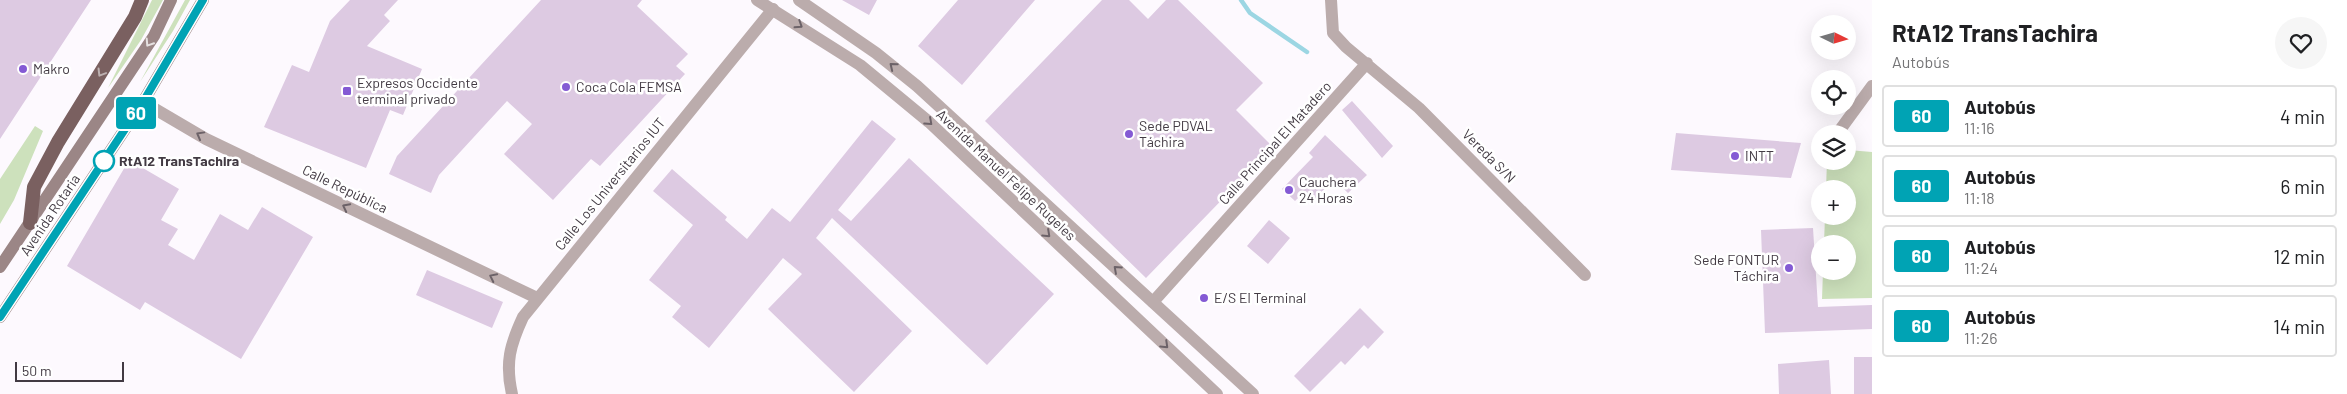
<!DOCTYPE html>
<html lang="es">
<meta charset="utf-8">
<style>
:root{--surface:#fff;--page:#f6f6f6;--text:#202124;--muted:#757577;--line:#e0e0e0}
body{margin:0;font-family:Barlow,sans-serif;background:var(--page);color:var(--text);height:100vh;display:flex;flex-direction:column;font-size:19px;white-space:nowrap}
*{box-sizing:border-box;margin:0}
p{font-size:16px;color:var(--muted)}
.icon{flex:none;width:28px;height:28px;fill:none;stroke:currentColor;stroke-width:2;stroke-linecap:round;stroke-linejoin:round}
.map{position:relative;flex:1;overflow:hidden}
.drawer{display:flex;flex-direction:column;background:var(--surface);width:475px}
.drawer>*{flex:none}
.badge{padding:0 10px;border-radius:4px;font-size:18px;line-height:32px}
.needle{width:32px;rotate:95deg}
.buttons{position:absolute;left:1811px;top:15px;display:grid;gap:10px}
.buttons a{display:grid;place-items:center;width:45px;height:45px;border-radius:50%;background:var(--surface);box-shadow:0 5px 20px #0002;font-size:25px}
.scale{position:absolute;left:15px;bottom:12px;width:109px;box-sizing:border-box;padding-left:5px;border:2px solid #423a43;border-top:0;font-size:14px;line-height:18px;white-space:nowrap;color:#423a43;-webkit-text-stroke:4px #fff;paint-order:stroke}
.map>.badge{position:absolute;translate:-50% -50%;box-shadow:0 0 0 2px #fff}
.round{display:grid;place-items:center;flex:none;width:52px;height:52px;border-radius:26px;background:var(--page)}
.summary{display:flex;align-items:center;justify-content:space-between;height:85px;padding:0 20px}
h1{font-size:24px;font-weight:700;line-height:38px}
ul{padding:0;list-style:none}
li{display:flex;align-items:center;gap:15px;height:62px;margin:0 10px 8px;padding:0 10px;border:2px solid var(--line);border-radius:5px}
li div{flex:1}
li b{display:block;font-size:19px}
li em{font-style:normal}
li .badge{min-width:55px;font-weight:700;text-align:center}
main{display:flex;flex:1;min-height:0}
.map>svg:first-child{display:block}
.green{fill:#cde1bc}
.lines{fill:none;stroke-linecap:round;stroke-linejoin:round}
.stream{stroke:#9cd6e3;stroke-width:4.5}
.building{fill:#ddcae2}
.minor{stroke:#bbacac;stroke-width:12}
.tertiary{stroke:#bbacac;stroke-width:12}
.secondary{stroke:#9b8686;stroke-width:12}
.trunk{stroke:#7a6060;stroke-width:14}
.oneway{stroke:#6c6268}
.oneway2{stroke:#e6e1e1}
.oneway3{stroke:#bcb0b0}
.line-casing{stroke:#fff;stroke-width:11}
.line{stroke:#00a3b4;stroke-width:8}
.poi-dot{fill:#845ad4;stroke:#fff;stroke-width:2}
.stop-dot{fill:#fff;stroke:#00a3b4;stroke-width:2.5}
.labels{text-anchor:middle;stroke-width:5;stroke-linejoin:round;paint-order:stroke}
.poi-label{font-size:14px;fill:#423a43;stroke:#fff;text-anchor:start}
.street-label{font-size:14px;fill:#423a43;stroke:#fff}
.stop-label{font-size:14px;font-weight:bold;fill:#423a43;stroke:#fff;text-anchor:start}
</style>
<main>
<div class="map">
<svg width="1872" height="394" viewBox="0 0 1872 394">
<rect width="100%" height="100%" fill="#fdf9fe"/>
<!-- green -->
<path class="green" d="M152,0H163L141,40L108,88Z
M185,0H190L173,31L140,82Z
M35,126L43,131L14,200L0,224V179Z
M1848,150L1872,152V298L1822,299L1823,271H1848V244H1824L1825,216H1848V189H1826L1827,161H1848Z"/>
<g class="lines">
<!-- stream -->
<path class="stream" d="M1241,0L1250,13L1307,52"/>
</g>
<!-- building -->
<path class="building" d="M0,0H91L0,139Z
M350,0H398L384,15L390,21L367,46L422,69L403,115L390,110L366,168L264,127L292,65L309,72L330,21Z
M541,0H642L637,6L688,54L676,66L685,74L600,166L591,159L553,200L504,154L532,124L507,101L439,175L431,193L389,174L397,156Z
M842,0H877L869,15Z
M958,0H1035L962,85L918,46Z
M1102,0H1129L1148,19L1166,0H1178L1263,83L1236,110L1273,147L1146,278L985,121Z
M1352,101L1393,146L1382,158L1342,110Z
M872,120L896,139L838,210L851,221L909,158L1054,294L987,365L832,218L816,238L912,331L854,392L768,309L802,274L783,258L709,348L672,317L681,306L649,280L693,225L653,191L672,169L727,217L725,220L747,239L772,208L790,222Z
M1676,133L1801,143L1791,178L1671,170Z
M1325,135L1367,175L1348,193L1334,179L1314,200L1305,191L1295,201L1282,189L1313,157L1309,153Z
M129,160L179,189L161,220L178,229L168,245L194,260L220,214L248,230L262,207L313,237L241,359L145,302L140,310L67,266Z
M1269,220L1290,238L1268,264L1247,246Z
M1813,228L1818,307L1872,305V329L1765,333L1761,230Z
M427,270L503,302L492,328L416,295Z
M1360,308L1384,332L1368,349L1364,345L1345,365L1341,361L1310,392L1294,376Z
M1854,357H1872V394H1854Z
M1829,360L1831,394H1779L1778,364Z"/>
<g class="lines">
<!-- minor -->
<path class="minor" d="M1331,0L1333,33L1346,47L1419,108L1585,275
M143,102L206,139L537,298
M1837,134L1872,86
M1153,302L1367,63
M512,394C505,363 510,345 523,317L773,9"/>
<!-- tertiary -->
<path class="tertiary" d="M757,0L860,65L929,122L1217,394
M799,0L876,53L917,86L1253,394"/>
<!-- secondary -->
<path class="secondary" d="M0,267L154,36L171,0
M0,317L143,102L203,0"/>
<!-- trunk -->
<path class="trunk" d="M30,223L34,187L58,142L135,17L142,0"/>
</g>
<!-- one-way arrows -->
<defs><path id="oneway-chevron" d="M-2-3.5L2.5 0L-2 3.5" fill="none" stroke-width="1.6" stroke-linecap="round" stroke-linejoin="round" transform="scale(1.25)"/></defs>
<g class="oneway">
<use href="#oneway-chevron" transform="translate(799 25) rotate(33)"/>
<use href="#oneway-chevron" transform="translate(893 66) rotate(-141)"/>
<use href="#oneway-chevron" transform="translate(929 122) rotate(42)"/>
<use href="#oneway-chevron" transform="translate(200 135) rotate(-151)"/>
<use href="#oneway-chevron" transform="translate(346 207) rotate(-153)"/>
<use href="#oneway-chevron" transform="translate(1047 234) rotate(43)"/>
<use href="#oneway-chevron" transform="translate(1117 269) rotate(-138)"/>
<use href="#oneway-chevron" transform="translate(493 277) rotate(-154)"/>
<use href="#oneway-chevron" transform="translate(1165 345) rotate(44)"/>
</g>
<use class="oneway2" href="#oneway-chevron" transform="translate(149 43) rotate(123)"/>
<use class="oneway3" href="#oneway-chevron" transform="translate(101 73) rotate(121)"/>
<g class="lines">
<defs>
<path id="line" d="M0,317L143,102L203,0"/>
</defs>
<!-- line casing -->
<use href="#line" class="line-casing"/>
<!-- line -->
<use href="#line" class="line"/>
</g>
<!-- markers -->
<g class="poi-dot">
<circle cx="23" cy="69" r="5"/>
<circle cx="566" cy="87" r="5"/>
<rect x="342" y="86" width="10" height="10" rx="2.5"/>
<circle cx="1129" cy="134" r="5"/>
<circle cx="1735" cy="156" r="5"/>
<circle cx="1289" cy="190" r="5"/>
<circle cx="1789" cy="268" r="5"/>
<circle cx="1204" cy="298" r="5"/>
</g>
<circle class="stop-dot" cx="104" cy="161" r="10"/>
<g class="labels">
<!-- poi labels -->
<g class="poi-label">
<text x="33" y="74">Makro</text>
<text x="357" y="88">Expresos Occidente<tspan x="357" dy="16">terminal privado</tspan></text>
<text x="576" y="92">Coca Cola FEMSA</text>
<text x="1139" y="131">Sede PDVAL<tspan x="1139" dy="16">Táchira</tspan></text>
<text x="1745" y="161">INTT</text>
<text x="1299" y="187">Cauchera<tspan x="1299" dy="16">24 Horas</tspan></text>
<text x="1779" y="265" text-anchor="end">Sede FONTUR<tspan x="1779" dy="16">Táchira</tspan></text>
<text x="1214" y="303">E/S El Terminal</text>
</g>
<!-- street labels -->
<g class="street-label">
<text transform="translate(1275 143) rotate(-48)" y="5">Calle Principal El Matadero</text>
<text transform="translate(1489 156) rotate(45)" y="5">Vereda S/N</text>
<text transform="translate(1006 175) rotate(43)" y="5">Avenida Manuel Felipe Rugeles</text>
<text transform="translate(610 184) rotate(-51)" y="5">Calle Los Universitarios IUT</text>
<text transform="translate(345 189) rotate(26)" y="5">Calle República</text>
<text transform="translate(50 215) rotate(-56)" y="5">Avenida Rotaria</text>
</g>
<!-- stop labels -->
<g class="stop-label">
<text x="119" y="166">RtA12 TransTachira</text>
</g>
</g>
</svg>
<div class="buttons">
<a><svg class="needle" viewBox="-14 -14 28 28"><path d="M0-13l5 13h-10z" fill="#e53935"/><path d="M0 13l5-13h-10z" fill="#757577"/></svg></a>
<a><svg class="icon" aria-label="locate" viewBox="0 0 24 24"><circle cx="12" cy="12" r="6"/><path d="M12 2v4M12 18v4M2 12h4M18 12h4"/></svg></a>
<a><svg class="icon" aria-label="layers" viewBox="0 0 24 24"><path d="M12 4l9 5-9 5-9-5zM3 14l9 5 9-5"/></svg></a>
<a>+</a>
<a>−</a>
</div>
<div class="scale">50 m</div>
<b class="badge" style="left:136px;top:113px;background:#00a3b4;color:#fff">60</b>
</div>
<section class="drawer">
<div class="summary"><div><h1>RtA12 TransTachira</h1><p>Autobús</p></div><a class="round"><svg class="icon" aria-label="heart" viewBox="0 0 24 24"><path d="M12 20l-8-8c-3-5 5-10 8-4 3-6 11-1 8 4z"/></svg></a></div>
<ul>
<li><span class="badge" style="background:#00a3b4;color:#fff">60</span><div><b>Autobús</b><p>11:16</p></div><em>4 min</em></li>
<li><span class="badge" style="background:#00a3b4;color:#fff">60</span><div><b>Autobús</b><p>11:18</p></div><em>6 min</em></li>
<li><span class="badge" style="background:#00a3b4;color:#fff">60</span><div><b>Autobús</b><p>11:24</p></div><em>12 min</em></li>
<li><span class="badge" style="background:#00a3b4;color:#fff">60</span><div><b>Autobús</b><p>11:26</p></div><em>14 min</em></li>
</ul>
</section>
</main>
